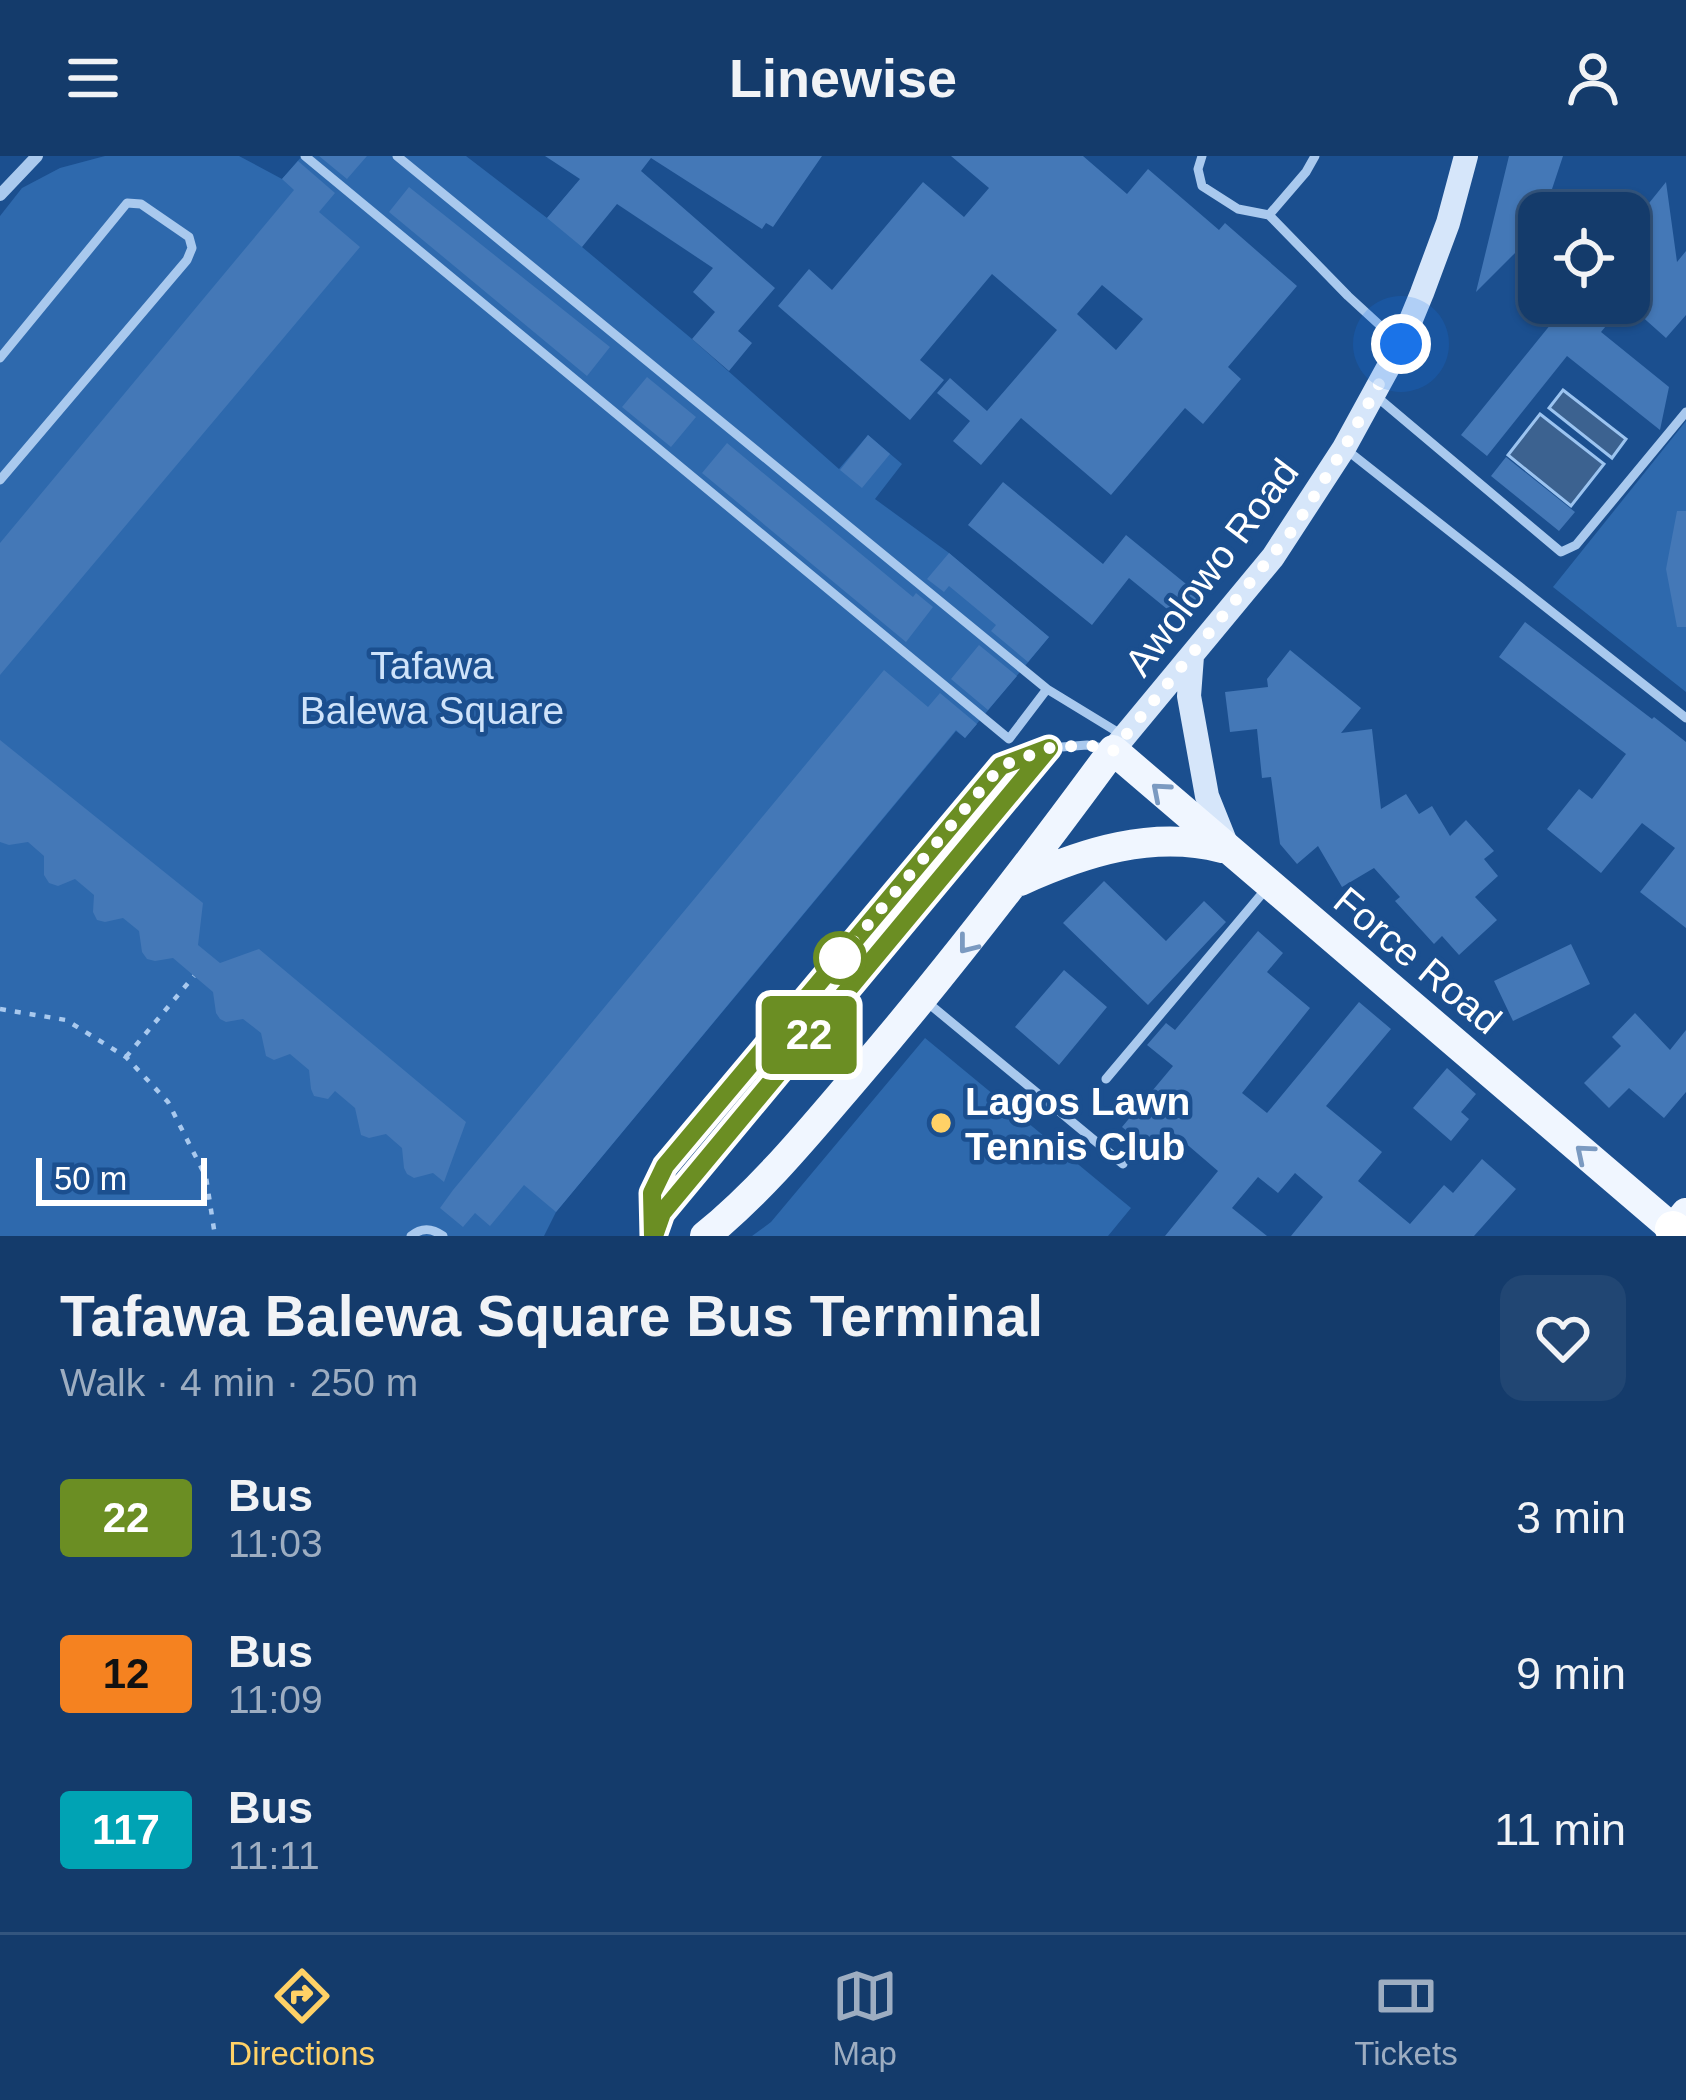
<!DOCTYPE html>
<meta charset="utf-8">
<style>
:root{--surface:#143b6b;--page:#214673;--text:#f1f3f6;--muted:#9dadc1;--line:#33557e;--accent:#ffd166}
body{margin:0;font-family:Arial,sans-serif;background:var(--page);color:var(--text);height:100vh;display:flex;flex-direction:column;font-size:45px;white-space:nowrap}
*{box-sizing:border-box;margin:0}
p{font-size:39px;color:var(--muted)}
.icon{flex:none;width:66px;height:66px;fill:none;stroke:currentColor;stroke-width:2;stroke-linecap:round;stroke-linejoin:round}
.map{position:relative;height:1080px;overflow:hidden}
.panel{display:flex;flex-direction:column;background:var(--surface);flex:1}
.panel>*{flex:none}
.badge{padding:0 24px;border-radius:9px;font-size:42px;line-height:78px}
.fabs{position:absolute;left:1518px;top:36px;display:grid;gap:24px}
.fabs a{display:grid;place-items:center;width:132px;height:132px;border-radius:24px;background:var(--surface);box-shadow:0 3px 9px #0004,0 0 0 3px var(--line);font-size:60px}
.scale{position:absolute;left:36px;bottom:30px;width:171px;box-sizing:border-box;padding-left:12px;border:6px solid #fff;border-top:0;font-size:33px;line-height:42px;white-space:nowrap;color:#fff;-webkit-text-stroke:9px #1b4f8f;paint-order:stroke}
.you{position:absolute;width:60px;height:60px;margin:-30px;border:9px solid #fff;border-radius:50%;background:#1a73e8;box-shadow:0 0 0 18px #1a73e833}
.map>.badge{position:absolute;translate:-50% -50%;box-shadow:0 0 0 6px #fff}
.round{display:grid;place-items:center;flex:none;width:126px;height:126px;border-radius:24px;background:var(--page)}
.head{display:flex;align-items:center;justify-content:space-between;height:204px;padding:0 60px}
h1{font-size:57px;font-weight:600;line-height:90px}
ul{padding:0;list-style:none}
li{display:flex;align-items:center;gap:36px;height:156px;padding:0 60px}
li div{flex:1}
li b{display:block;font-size:45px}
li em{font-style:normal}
li .badge{min-width:132px;font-weight:700;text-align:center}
header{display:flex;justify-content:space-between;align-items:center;height:156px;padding:0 60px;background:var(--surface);font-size:54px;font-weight:600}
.tab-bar{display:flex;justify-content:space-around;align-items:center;height:168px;border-top:3px solid var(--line);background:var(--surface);font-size:33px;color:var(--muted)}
.tab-bar a{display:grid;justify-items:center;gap:6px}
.tab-bar .selected{color:var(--accent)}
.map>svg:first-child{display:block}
.green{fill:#2e69ad}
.water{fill:#3c6290;stroke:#9cc4f0;stroke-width:3}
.building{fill:#4478b7;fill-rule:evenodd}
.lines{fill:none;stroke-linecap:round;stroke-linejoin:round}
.path{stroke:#a9c9ee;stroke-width:4.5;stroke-dasharray:6 9;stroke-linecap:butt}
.lane{stroke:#a9c9ee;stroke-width:9}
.street{stroke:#a9c9ee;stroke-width:12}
.secondary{stroke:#d6e6fa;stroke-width:24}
.primary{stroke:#f0f6ff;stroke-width:30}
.highway{stroke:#fff;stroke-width:36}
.oneway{stroke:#7b9ac1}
.line-casing{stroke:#fff;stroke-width:27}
.line{stroke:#6b8e23;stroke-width:18}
.walk{stroke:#fff;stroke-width:12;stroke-dasharray:0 21.6}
.stop-dot{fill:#fff;stroke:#6b8e23;stroke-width:6}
.poi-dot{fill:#ffd166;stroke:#1b4f8f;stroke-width:4.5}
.labels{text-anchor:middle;stroke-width:9;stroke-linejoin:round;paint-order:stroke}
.street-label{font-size:39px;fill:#fff;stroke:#1b4f8f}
.park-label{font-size:39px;fill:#cfe3fa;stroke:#1b4f8f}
.poi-label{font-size:39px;font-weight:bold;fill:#fff;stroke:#1b4f8f;text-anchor:start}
</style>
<header><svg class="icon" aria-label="menu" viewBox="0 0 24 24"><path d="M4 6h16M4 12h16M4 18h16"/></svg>Linewise<svg class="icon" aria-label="person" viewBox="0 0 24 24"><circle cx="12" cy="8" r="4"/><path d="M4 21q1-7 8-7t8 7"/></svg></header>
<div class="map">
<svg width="1686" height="1080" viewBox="0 0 1686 1080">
<rect width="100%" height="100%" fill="#1b4f8f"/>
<!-- green -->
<path class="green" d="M105,0H239L282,23L302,0H466L547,62L576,28L582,91L692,183L839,313L868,279L902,308L875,343L949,397L1049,481L965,582L956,575L556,1056L544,1080H0V60L22,32L60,12Z
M1686,265V536L1553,431Z
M925,882L1131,1052L1108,1080H752L771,1066Z"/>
<!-- water -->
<path class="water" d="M1563,234L1626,283L1612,302L1549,252Z
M1540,258L1604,308L1571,350L1508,299Z"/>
<!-- building -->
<path class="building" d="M319,0H367L347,23Z
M545,0H822L773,71L766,67L762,73L651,2L641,15L775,132L738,175L752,187L729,215L692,183L715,156L693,136L713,112L617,48L582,91L547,62L580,23Z
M951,0H1083L1127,38L1148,13L1219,74L1225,67L1297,130L1228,211L1241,223L1203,268L1185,252L1111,339L1021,262L981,309L953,285L970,265L937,237L950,222L987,255L1057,174L992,118L920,204L944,224L910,264L778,150L809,113L832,134L923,26L964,61L989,32ZM1102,129L1143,163L1116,194L1077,158Z
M1509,0H1563L1544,57H1539V65L1522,90L1476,136Z
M298,5L335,37L319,56L360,91L0,519V387L294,34L282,23Z
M1666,26L1677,106L1686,95V159L1666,182L1629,149V72Z
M409,31L610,191L587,220L389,56Z
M1568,147H1625L1601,176L1669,231L1660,274L1567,200L1487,300L1461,279Z
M647,221L696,261L671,291L622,251Z
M868,279L890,298L862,332L840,314Z
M727,287L913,441L916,437L933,451L906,486L702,317Z
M1506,301L1575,356L1559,375L1491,320Z
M1003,326L1103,408L1126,379L1202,441L1183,466L1129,422L1092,469L968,369Z
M1677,355H1686V471H1677L1666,413Z
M949,397L1049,481L1028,506L991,475L996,469L949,430L944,436L927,423Z
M1525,466L1652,563L1654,561L1686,586V772L1640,736L1675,692L1642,667L1601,717L1547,673L1579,633L1592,643L1626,598L1499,501Z
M979,489L1017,520L988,554L951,523Z
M1290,494L1361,552L1341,577L1372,573L1381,653L1406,638L1419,658L1432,650L1450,680L1466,664L1494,695L1484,703L1498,720L1475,741L1497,764L1459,799L1442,780L1434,788L1395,745L1400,741L1374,712L1342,731L1318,690L1297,708L1280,688L1271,621L1262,622L1257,573L1230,576L1225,536L1268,531L1267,523Z
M884,514L928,551L940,537L977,568L965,582L956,574L556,1056L524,1029L490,1070L475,1057L463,1071L440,1052L453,1034Z
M0,584L203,747L198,789L220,807L259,793L466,966L444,1026L433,1017L414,1022L407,1018L404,1012L402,992L386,978L369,982L361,979L355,952L335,935L328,943L314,940L311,933L309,914L290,898L274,904L266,900L261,877L243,863L226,866L220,863L216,857L213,836L173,802L155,805L147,803L142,796L139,775L123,762L105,766L97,764L93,756L94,739L75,723L58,730L49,727L44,719V700L28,686L9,689L0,686Z
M1104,725L1166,785L1204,745L1226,766L1148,849L1063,767Z
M1258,775L1283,797L1267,816L1310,852L1242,937L1267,957L1359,846L1391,873L1326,950L1382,996L1358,1025L1410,1068L1444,1029L1453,1037L1482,1003L1516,1033L1474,1080H1291L1323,1041L1295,1017L1278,1037L1258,1021L1232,1052L1267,1080H1165L1218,1015L1169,973L1151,995L1122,971L1173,910L1147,889L1166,867L1175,874Z
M1571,788L1590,828L1513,865L1494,825Z
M1064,814L1107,851L1059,909L1015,871Z
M1635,857L1670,894L1686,874V936L1664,962L1629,932L1609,952L1584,927L1621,890L1612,881Z
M1447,912L1476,938L1461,956L1469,963L1451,985L1413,952Z"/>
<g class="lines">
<!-- path -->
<path class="path" d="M0,853L66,864L126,901L168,946L206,1021L215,1080
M126,901L194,820"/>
<!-- lane -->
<path class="lane" d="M305,0L1009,583L1047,533L397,0
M1202,0L1198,13L1202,30L1238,53L1269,59L1348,140L1397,185
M1269,59L1306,16L1315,0
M0,202L127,47L141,48L189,81L192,92L187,104L0,324
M1377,241L1561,396L1576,389L1686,256
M1348,295L1686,562
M1047,533L1124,580
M928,847L1123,1008
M1106,923L1266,733
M653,1076L652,1038L665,1010L1001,610L1044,594
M411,1080C422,1071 432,1072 443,1080
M654,1080L662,1057L1049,592L1087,589L1108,593"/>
<!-- street -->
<path class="street" d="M0,39L37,0"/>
<!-- secondary -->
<path class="secondary" d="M1192,500L1189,540L1207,640L1227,690
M1113,594L1273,401L1344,292L1401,188L1422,137L1448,67L1466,0"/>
<!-- primary -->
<path class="primary" d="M1020,725C1084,696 1153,674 1222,692
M705,1080C762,1034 809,976 857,920C947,815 1031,706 1113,594L1673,1073L1686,1057"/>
<!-- highway -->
<path class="highway" d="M1673,1073L1682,1080"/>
</g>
<!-- one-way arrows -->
<defs><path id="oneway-chevron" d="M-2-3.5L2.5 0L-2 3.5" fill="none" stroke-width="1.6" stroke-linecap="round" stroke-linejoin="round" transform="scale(3)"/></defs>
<g class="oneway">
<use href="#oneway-chevron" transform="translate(1160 635) rotate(-139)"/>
<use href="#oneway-chevron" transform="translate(967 789) rotate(128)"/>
<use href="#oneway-chevron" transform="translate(1584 997) rotate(-140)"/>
</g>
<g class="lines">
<defs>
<path id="line" d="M653,1080L652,1037L665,1010L1001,610L1049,592L662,1057L654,1080"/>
</defs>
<!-- line casing -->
<use href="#line" class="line-casing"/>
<!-- line -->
<use href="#line" class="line"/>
<!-- walk -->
<path class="walk" d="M840,802L1001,610L1049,592L1088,589L1113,595L1295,371L1344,292L1401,188"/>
</g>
<!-- markers -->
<circle class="stop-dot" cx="840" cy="802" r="24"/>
<circle class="poi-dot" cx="941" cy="967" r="12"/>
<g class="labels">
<!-- street labels -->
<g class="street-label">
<text transform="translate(1211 411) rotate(-53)" y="14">Awolowo Road</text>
<text transform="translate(1418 804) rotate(40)" y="14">Force Road</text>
</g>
<!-- park labels -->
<g class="park-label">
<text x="432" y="523">Tafawa<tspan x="432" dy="45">Balewa Square</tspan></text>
</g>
<!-- poi labels -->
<g class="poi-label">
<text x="965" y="959">Lagos Lawn<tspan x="965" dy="45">Tennis Club</tspan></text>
</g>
</g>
</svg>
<div class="fabs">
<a><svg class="icon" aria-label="locate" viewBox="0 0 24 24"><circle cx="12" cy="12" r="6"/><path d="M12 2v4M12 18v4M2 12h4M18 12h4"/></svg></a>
</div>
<div class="scale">50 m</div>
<div class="you" style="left:1401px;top:188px"></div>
<b class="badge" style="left:809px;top:879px;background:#6b8e23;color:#fff">22</b>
</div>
<section class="panel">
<div class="head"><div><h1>Tafawa Balewa Square Bus Terminal</h1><p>Walk · 4 min · 250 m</p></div><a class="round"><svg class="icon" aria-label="heart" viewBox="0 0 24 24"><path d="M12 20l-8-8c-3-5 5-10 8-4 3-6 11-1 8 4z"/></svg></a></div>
<ul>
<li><span class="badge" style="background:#6b8e23;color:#fff">22</span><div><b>Bus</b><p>11:03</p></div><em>3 min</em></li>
<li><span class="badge" style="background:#f58220;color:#111">12</span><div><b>Bus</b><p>11:09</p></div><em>9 min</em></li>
<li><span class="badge" style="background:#00a3b4;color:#fff">117</span><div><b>Bus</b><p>11:11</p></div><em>11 min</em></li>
</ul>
</section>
<nav class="tab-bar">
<a class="selected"><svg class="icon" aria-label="directions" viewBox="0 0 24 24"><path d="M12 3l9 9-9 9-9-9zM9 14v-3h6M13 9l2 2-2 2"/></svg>Directions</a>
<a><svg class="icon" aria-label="map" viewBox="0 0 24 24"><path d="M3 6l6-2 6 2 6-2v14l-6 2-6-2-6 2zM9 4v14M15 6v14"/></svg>Map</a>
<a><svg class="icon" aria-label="tickets" viewBox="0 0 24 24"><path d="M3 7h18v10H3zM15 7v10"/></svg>Tickets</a>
</nav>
